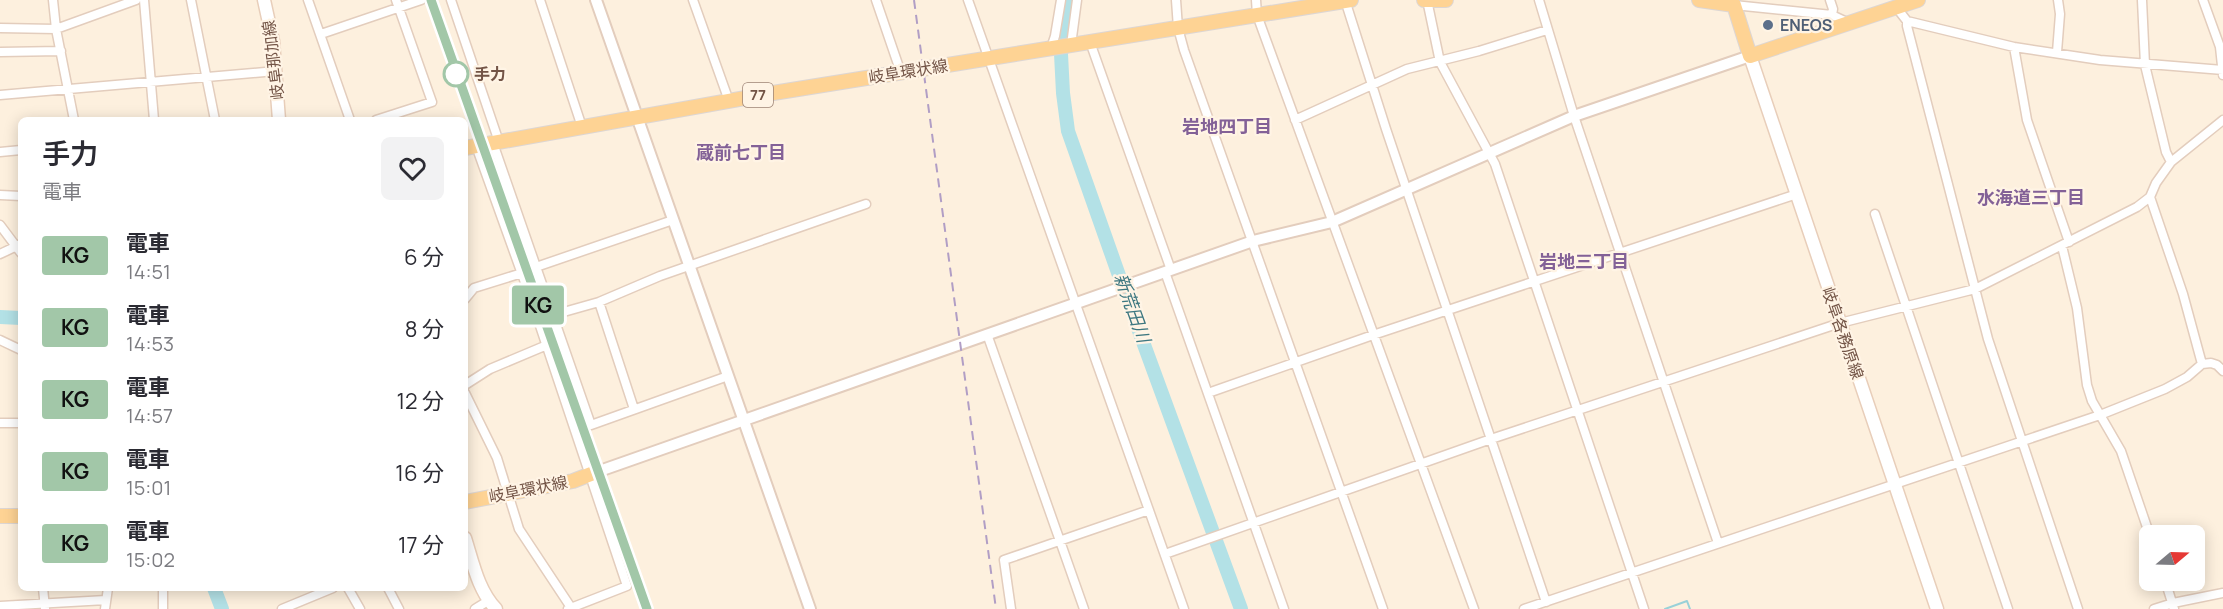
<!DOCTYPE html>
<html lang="ja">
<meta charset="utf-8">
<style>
:root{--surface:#fff;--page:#f2f2f3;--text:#2b2b33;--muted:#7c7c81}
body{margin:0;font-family:Manrope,"Noto Sans JP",sans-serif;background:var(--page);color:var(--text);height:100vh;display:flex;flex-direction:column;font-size:22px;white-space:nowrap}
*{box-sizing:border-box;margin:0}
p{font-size:20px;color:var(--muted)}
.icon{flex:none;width:33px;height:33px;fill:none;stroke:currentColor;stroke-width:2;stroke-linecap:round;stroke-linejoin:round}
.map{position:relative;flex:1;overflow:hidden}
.panel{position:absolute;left:18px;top:117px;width:450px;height:474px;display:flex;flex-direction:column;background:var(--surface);border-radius:9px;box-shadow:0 3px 15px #0003}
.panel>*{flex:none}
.badge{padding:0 12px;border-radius:4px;font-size:21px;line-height:39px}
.needle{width:39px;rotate:71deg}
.fabs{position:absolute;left:2139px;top:525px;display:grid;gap:12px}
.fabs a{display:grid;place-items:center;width:66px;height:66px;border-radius:9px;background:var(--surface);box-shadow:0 3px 15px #0003;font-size:30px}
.map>.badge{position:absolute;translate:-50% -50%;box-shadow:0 0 0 3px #fff}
.round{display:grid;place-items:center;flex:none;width:63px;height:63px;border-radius:9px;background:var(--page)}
.head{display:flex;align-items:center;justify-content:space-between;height:102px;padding:0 24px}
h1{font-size:28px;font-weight:600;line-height:45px}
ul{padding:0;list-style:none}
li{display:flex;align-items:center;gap:18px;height:72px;padding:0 24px}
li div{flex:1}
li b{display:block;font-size:22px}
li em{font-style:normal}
li .badge{min-width:66px;font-weight:700;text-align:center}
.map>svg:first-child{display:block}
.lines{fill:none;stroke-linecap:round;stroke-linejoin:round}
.stream{stroke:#99d1d8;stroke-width:2}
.river{stroke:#b3e1e6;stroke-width:14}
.minor-casing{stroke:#e3cdbd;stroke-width:11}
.tertiary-casing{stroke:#e3cdbd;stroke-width:14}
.secondary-casing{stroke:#e8ceba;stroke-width:15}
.primary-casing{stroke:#ddd6d3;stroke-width:16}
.minor{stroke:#fff;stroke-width:8}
.tertiary{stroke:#fff;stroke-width:10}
.secondary{stroke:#fff;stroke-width:12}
.primary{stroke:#fed394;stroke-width:14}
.rail{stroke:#b19ec5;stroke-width:2;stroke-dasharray:9 6;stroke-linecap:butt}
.line-casing{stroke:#fff;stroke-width:14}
.line{stroke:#a2c7a8;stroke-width:9}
.service-dot{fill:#5c6f8a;stroke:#fff4e5;stroke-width:2}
.stop-dot{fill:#fff;stroke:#a2c7a8;stroke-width:3}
.labels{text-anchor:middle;stroke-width:4.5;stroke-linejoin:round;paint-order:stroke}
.shield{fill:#fff4e5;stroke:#9d8476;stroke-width:1.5}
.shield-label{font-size:15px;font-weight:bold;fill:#735446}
.service-label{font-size:16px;font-weight:bold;fill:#4e5e75;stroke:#fff4e5;text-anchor:start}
.street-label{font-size:16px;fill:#735446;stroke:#fff4e5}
.stop-label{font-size:16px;font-weight:bold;fill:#735446;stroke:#fff4e5;text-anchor:start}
.neighbourhood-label{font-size:18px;font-weight:bold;fill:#836197;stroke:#fff4e5}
.water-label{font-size:18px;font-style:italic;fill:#3d7780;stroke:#fff4e5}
</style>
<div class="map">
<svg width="2223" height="609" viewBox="0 0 2223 609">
<rect width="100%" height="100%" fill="#fdf0de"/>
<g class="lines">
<!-- stream -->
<path class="stream" d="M1665,609L1687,601L1690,609"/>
<!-- river -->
<path class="river" d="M1069,0L1061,54L1063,93L1068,131L1128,301L1241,609
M0,317L21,318
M214,588L222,609"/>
<defs>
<path id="minor" d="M53,0L56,29L74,120
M144,0L154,120
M191,0L215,120
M308,0L350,120
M451,0L499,142
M540,0L582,127
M693,0L729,101
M876,0L901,73
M968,0L1184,609
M1176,0L1178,28L1184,50L1383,609
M1256,0L1257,15L1474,609
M1345,0L1386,129L1546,602
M1427,0L1440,62L1495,164L1644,609
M1539,0L1574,116L1718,543
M1830,0L1833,9L1832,15
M2142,0L2145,65L2166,152L2171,162
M2203,0L2220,47L2223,75
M1734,5L1832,15L1849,23
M1896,7L1907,21L2014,47L2100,60L2223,70
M1907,21V26L1988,339L2078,609
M0,28L56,29L136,0
M321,34L421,0
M1090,42L1171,270
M1071,45L1077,0
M2014,47L2027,120L2069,242
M1051,48L1055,36L1061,0
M0,52L61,51
M2057,52L2060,14L2058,0
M0,95L276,71
M376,120L432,102L396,0
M1295,120L1407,69L1479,51L1547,30
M493,143L591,425L728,376
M476,146L532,302L627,586L568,609
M0,152L21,150
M0,195L21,196
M2150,197L2183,294L2202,364
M1875,214L2008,609
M0,225L21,253
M2062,246L2077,308L2087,385L2092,401L2121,451L2150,536
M0,254L21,244
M536,267L673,220
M1165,272L1284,609
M465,299L474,288L522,273
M599,302L634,409
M553,315L599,302L660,276L866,204
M987,334L1084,609
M0,340L21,350
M465,385L490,369L547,345
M465,393L497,458L519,529L572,609
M1208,393L1373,335L1797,194
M0,423H18
M1165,554L1491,439L1840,323L1975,289L2137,207L2150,197L2156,183L2171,162L2223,120
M2165,580L2174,609
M43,588L45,608
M163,588V609
M348,588L360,609
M388,588L399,609
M0,606L106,600
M105,609L108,588
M282,609L333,588
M475,609L488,601
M1011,609L1004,560L1149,510
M1524,609L2100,415L2165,389L2187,377L2202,364L2211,363L2217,365L2223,371
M2154,609L2173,603L2223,593"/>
<path id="tertiary" d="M596,0L810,609
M591,474L1253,241L1332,222L1574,116L1750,56"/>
<path id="secondary" d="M264,0L273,41L279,120
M1750,56L1937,609
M465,538C473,563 478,590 496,609"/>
<path id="primary" d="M1424,0H1446
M1699,0L1734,5L1750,56L1918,0
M465,148L773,93L1351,0
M465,502L573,481L591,474
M0,516H21"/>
</defs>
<!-- minor casing -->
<use href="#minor" class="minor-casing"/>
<!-- tertiary casing -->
<use href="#tertiary" class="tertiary-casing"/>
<!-- secondary casing -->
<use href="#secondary" class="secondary-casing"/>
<!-- primary casing -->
<use href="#primary" class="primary-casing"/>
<!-- minor -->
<use href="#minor" class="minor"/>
<!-- tertiary -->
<use href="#tertiary" class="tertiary"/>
<!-- secondary -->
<use href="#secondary" class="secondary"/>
<!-- primary -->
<use href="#primary" class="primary"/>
<!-- rail -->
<path class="rail" d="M435,0L601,471L652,609
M914,0L996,609"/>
</g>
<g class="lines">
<defs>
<path id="line" d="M431,0L647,609"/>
</defs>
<!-- line casing -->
<use href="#line" class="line-casing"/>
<!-- line -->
<use href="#line" class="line"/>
</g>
<!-- markers -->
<circle class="service-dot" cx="1768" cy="25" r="6"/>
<circle class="stop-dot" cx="456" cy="74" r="12"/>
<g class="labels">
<!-- shield labels -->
<rect class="shield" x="743" y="83" width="30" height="24" rx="4.5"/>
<g class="shield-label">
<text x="758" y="100">77</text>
</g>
<!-- service labels -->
<g class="service-label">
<text x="1780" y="31">ENEOS</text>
</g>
<!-- street labels -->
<g class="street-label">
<text transform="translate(273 60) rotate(-97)" y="6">岐阜那加線</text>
<text transform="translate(908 71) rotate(-9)" y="6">岐阜環状線</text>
<text transform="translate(1843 333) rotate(71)" y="6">岐阜各務原線</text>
<text transform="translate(528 489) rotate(-11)" y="6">岐阜環状線</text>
</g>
<!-- stop labels -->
<g class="stop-label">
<text x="474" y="80">手力</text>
</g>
<!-- neighbourhood labels -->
<g class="neighbourhood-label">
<text x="1227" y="133">岩地四丁目</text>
<text x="741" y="159">蔵前七丁目</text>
<text x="2031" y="204">水海道三丁目</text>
<text x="1584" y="268">岩地三丁目</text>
</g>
<!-- water labels -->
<g class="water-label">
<text transform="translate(1132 308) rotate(70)" y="6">新荒田川</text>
</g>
</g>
</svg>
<div class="fabs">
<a><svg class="needle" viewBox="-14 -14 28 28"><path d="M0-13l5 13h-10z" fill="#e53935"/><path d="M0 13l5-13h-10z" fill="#7c7c81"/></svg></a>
</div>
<b class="badge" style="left:538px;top:305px;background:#a2c7a8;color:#111">KG</b>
<section class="panel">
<div class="head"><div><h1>手力</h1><p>電車</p></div><a class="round"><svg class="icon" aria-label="heart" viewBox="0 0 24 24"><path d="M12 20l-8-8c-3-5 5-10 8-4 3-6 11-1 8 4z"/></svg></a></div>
<ul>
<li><span class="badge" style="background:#a2c7a8;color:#111">KG</span><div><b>電車</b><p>14:51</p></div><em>6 分</em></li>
<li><span class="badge" style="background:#a2c7a8;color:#111">KG</span><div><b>電車</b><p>14:53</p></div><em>8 分</em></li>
<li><span class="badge" style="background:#a2c7a8;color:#111">KG</span><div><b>電車</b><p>14:57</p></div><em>12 分</em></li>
<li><span class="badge" style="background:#a2c7a8;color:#111">KG</span><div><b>電車</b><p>15:01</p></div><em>16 分</em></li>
<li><span class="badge" style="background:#a2c7a8;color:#111">KG</span><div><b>電車</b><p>15:02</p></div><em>17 分</em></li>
</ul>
</section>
</div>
